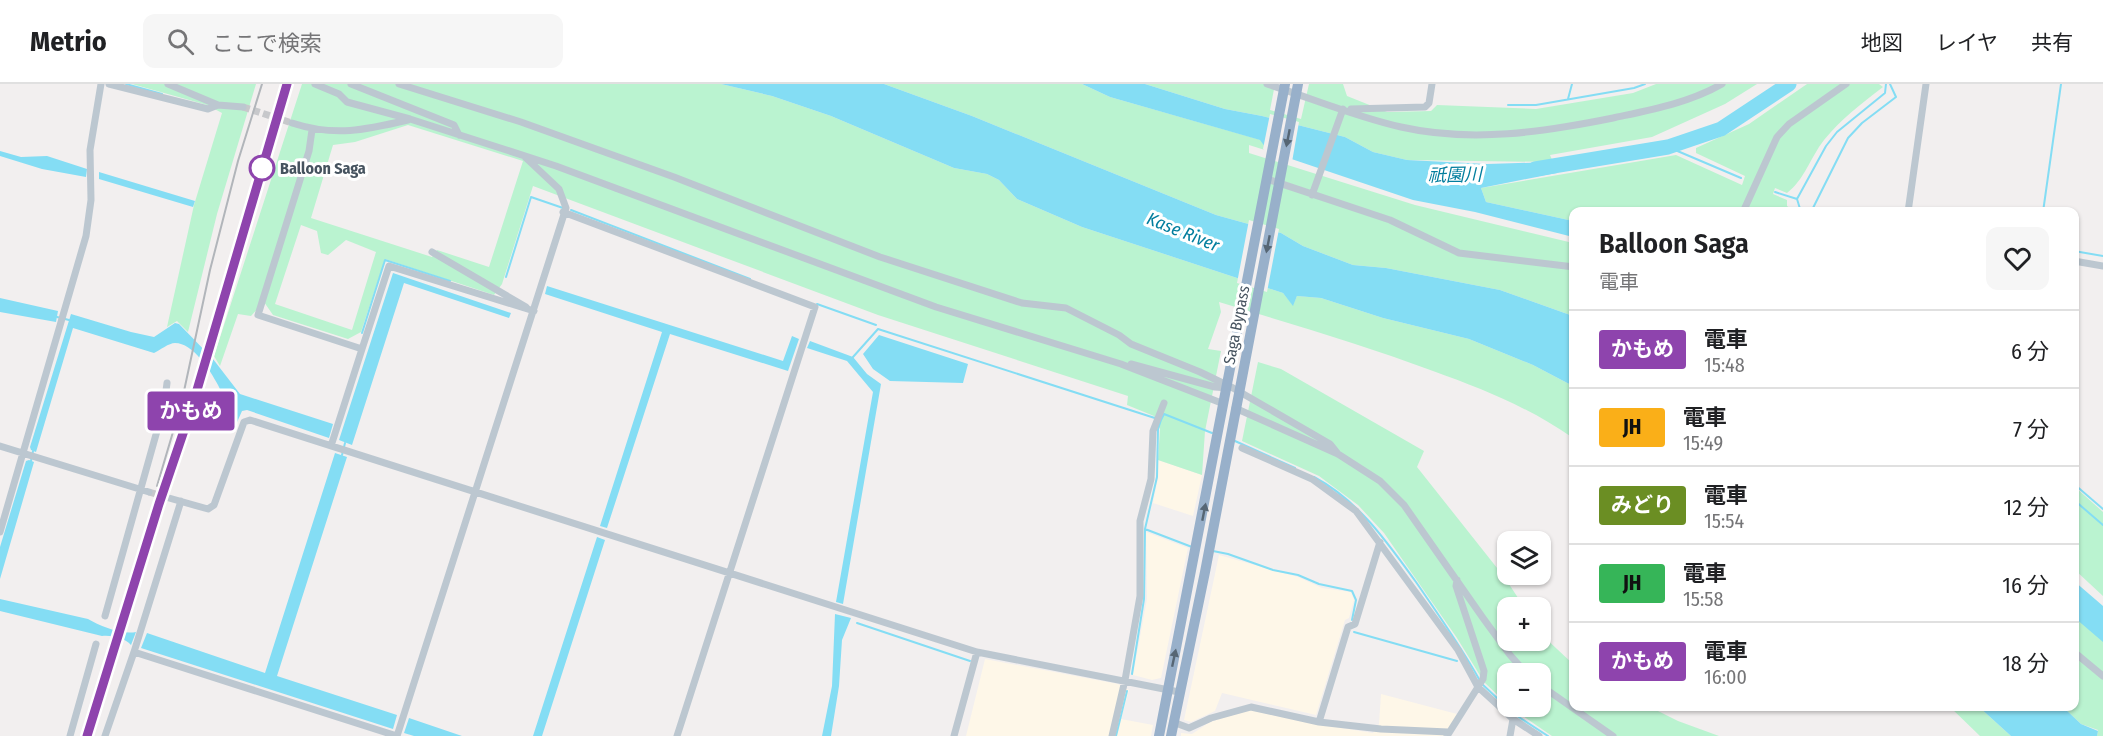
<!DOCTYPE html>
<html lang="ja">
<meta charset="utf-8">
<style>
:root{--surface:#fff;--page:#f6f6f6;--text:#202124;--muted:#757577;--line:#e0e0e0}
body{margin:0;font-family:"Fira Sans Condensed","Noto Sans JP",sans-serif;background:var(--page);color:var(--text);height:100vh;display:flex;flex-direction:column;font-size:22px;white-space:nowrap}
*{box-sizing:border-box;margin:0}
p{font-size:20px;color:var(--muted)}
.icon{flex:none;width:33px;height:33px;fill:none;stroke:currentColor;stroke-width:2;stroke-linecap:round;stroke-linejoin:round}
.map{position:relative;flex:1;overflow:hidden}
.sheet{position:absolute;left:1569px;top:123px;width:510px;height:504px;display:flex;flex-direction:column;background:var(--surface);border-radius:12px;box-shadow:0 2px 4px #0004}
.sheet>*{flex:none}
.badge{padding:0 12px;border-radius:4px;font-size:21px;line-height:39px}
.buttons{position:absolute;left:1497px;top:447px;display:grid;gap:12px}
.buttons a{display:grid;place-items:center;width:54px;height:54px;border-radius:12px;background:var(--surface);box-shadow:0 2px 4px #0004;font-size:30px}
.map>.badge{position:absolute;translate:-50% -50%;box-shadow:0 0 0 3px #fff}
.round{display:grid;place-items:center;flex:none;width:63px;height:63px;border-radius:12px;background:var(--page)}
.head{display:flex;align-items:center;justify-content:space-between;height:102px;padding:0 30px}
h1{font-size:28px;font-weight:600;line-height:45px}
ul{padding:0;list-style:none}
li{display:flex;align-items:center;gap:18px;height:78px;padding:0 30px;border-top:2px solid var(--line)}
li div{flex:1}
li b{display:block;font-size:22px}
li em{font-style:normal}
li .badge{min-width:66px;font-weight:700;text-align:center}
header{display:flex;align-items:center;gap:36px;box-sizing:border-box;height:84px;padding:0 30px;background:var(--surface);border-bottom:2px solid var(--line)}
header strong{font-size:28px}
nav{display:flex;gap:33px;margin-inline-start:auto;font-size:21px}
.search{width:420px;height:54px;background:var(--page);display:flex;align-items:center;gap:15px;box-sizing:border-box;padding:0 21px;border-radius:12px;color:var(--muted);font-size:22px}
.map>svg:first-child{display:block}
.commercial{fill:#fef7e8}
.green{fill:#baf3d0;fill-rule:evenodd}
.water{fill:#84ddf4}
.pier{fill:#f2efef}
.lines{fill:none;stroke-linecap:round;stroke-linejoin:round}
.stream{stroke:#84ddf4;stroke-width:2}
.river{stroke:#84ddf4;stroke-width:15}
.minor-tunnel{stroke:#c7c8cb;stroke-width:7;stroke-dasharray:7 3.5;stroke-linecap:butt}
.minor{stroke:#bcc7d0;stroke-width:7}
.trunk{stroke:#98b0ca;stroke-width:10}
.rail{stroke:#b1b5ba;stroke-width:2}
.oneway{fill:#566674}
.line-casing{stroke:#fff;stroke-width:14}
.line{stroke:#8e44ad;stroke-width:9}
.stop-dot{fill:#fff;stroke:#8e44ad;stroke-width:3}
.labels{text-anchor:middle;stroke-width:6;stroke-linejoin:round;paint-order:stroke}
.stop-label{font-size:16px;font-weight:bold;fill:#46535f;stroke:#fff;text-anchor:start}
.street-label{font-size:16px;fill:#46535f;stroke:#fff}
.water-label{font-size:18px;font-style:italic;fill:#037e9e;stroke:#fff}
</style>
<header>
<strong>Metrio</strong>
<div class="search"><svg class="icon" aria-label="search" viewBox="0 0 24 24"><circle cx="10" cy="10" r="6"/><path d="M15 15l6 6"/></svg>ここで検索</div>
<nav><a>地図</a><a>レイヤ</a><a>共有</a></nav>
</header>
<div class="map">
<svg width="2103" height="652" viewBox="0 0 2103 652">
<rect width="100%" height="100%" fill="#f2efef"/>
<!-- commercial -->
<path class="commercial" d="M1158,376L1202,391L1193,432L1153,419L1158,394Z
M1146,448L1188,464L1161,594L1152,596L1133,591L1147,515Z
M1219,471L1298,493L1322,504L1351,508L1354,516L1349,534L1345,536L1316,631L1222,609L1215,627L1191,638L1184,636Z
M985,575L1118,600L1129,606L1121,635L1153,641L1151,652H966Z
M1381,610L1457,630L1445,652H1181V649L1192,650L1210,638L1249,626L1311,639L1373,649L1379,640Z"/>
<!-- green -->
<path class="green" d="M132,0H256L217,130L188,248L177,237L167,243L194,121L222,29L207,21Z
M302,0H721L772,12L831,32L954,84L987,90L999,96L1017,115L1082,143L1283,209L1293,221L1297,212L1321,214L1383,234L1469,255L1533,281L1573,302V354C1530,324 1483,305 1433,287C1363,261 1291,240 1219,218L1221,228L1208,265L1221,267L1205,347L1202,391L1158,376L1160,345L1154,332L1127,321L1128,312L878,231L533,102L502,200L494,211L385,175L361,248L348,255L273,231L264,218L251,232L238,230L220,282L214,272ZM408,41L523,77L489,183L437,166L432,173L311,134L333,61L355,58ZM301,141L317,147L321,169L328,171L346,156L376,168L352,246L275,220Z
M884,0H1082L1110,13L1261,56L1268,67L1249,61V69L1415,121L1573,159V232L1500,206L1386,184L1353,181L1303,162L1281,149L1216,131L972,32Z
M1145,0H1275L1270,26L1301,35L1309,0H1343L1347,12L1387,28L1431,27L1437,21L1536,25L1633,9L1656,0H1757L1725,20L1652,53L1550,71L1553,78L1407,76L1373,68L1345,53L1262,32L1225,25Z
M1807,0H1879L1883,3C1861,20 1841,35 1824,56C1810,74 1805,95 1787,109L1775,104L1773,110L1787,116V122L1794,127L1574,128L1573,137L1486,118L1481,104L1676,71L1742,101L1745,92L1696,69V64L1749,40Z
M1258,278L1281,285L1424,367L1417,383L1505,494L1524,523L1508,524V556H1540L1541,550L1573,580L1574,622L1650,623L1678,637L1719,652H1552L1510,623L1540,622V590H1508L1507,620L1484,598L1457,554L1384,449L1358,421L1319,392L1242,357Z
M2075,403L2103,428V512L2075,486Z
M2075,512L2103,547V652H2097L2098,646L2081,640L2063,623L2074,622Z
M1950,623H1979L2011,652H1980Z"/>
<!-- water -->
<path class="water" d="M721,0H884L972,32L1216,131L1281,149L1303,162L1353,181L1386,184L1500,206L1573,232V302L1533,281L1469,255L1383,234L1321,214L1297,212L1293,222L1283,209L1082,143L1017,115L999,96L987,90L954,84L831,32L772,12Z
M1082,0H1145L1225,25L1262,32L1345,53L1373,68L1407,76L1487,80L1553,78L1557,89L1481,104L1486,118L1573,137V153L1475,128L1413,116L1268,67L1260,56L1110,13Z
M0,67L21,73L47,72L87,85L86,93L42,85L0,72Z
M99,88L195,117L193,123L99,95Z
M393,189L511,229L509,234L404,199L352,361L339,356Z
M547,202L783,277L792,252L799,255L788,287L670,250L607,444L600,442L662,248L545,210Z
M0,214L58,227L56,238L0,228Z
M71,230L131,248L154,253L175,239L179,240L213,275L240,310L333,340L329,354L247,326L242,327L234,345L220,340L227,322C222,315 222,308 218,301C210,286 193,259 175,259C169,259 160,266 154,269L73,244L36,368L31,366L30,363Z
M879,251L968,280L963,299L890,297L873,285L863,270Z
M810,257L853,273L867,290L881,300L843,520L836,518L873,308L847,277L807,264Z
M335,369L347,373L277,592L397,631L393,645L141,564L147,549L265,589Z
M29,376L34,378L0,495V463L26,377Z
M597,453L605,456L542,652H533Z
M2074,497L2103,522V558L2075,534Z
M0,515L88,535C100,542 122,551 136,548L131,561C125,554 112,551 102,552L0,527Z
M835,530L851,534L842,556L839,602L831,652H822L832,602Z
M1979,623H2063L2081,640L2098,647L2097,652H2011Z
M409,634L462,652H414L404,649Z"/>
<!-- pier -->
<path class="pier" d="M1270,30L1299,38L1292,78L1267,70L1263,65Z
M1249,136L1279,145L1267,208L1237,199Z"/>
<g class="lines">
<!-- stream -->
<path class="stream" d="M126,0L162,10
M1568,15L1572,0
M1508,21H1536L1634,4L1645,0
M1668,63L1741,94
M1775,108L1797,115
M1797,115L1826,62L1837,48L1885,9L1886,0
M1797,115L1801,128
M571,126L750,195
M1811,128L1848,54L1862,39L1896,13L1890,0
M2043,128L2061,0
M2074,167L2103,172
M506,193L531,113L563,124
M817,220L876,241
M57,233L69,236
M362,249L385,176L450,197
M853,273L878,245L1161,336L1164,330L1212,349
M1235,357L1295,384
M342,371L345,359
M31,377L33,367
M1314,393C1359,417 1387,458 1416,498C1438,530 1460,561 1479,595
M2074,400L2103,425
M2074,416L2103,441
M1145,445L1192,463
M1213,467L1228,470L1273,486L1298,491L1319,500L1352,507L1356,516L1352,536
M857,539L970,577
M1354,548L1457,577
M1132,590L1144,515L1145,445L1157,393L1158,345L1161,336
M1482,600L1514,630L1548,652
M1116,652L1127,607"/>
<!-- river -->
<path class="river" d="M1535,85L1668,63L1721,45L1789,0"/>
<!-- minor-tunnel -->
<path class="minor-tunnel" d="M243,23L292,39
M149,408L169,414"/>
<!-- minor -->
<path class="minor" d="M109,0L208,25L218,21L243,23
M168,0L218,21
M315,0L339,10L347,18L410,35L556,82L936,223L1121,280L1224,320
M351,0L454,41L459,51
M399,0L521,38L674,93L880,173L1022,219L1066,224L1119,251L1131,260L1200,288L1233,304L1330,360L1338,370
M1267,0C1311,14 1356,33 1401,43C1472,59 1544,48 1613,34C1650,26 1689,19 1722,0
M1351,25L1425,23L1429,19L1432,0
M292,39C335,53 365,46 408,36
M312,46L309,67L258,231L362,265L331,362
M1267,95L1390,136L1459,169L1574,183
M1312,111L1343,25
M563,128L815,223L677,652
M1743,128L1777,53L1789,40L1846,0
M1908,128L1926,0
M432,168L526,223
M2074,177L2103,182
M362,265L389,182L534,227
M1131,280L1215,303L1228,304
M1235,324L1338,370L1380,397L1404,421L1483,534L1510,571L1527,590
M0,362L149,408
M1242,364L1312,395L1356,427L1458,566L1478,603L1483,595L1484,587L1456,502L1457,496
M169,414L208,425L214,421L244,338L250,336L977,568L1179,608
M181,417L134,568L397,652
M0,448L86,152L91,116L90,66L101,0
M105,532L164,322L167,299
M2074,568L2103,592
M1540,601L1613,652
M1513,635L1539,652
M1173,638L1189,644L1211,634L1251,623L1319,638L1381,645L1448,648
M1319,638L1348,543L1355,540L1380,458
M70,652L96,560
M105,652L134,568
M397,652L566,124L559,105L525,73
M954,652L977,568
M1112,652L1125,596L1140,512V437L1151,395L1153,347L1164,319
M1447,652L1478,603L1513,635L1510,652"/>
<!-- trunk -->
<path class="trunk" d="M1159,652L1285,0
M1171,652L1205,488L1298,0"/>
<!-- rail -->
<path class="rail" d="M157,402L181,321L210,186L238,77L262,0
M87,652L159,420L192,323L287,0"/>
</g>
<!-- one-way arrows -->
<defs><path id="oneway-solid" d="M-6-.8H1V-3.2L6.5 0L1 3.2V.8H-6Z" transform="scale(1.5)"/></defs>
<g class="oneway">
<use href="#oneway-solid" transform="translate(1288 54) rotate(101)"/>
<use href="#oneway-solid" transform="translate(1268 160) rotate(101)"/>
<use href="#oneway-solid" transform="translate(1204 428) rotate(-79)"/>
<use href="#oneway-solid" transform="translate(1174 574) rotate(-78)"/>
</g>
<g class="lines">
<defs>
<path id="line" d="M87,652L159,420L192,323L287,0"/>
</defs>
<!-- line casing -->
<use href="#line" class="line-casing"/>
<!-- line -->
<use href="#line" class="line"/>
</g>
<!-- markers -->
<circle class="stop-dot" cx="262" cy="84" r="12"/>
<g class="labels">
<!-- stop labels -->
<g class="stop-label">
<text x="280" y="90">Balloon Saga</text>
</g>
<!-- street labels -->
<g class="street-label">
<text transform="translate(1236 241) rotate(-79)" y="6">Saga Bypass</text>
</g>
<!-- water labels -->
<g class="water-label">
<text transform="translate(1455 91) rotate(-1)" y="6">祇園川</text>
<text transform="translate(1183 148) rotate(22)" y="6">Kase River</text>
</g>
</g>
</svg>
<div class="buttons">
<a><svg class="icon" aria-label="layers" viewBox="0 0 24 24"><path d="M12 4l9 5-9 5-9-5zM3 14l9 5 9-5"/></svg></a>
<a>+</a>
<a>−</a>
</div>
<b class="badge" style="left:191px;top:327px;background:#8e44ad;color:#fff">かもめ</b>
<section class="sheet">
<div class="head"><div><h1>Balloon Saga</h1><p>電車</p></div><a class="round"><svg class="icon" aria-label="heart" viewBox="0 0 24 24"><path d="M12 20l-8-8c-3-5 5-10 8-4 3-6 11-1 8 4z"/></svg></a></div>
<ul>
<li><span class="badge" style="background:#8e44ad;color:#fff">かもめ</span><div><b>電車</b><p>15:48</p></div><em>6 分</em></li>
<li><span class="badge" style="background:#faaf18;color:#111">JH</span><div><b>電車</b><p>15:49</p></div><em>7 分</em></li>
<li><span class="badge" style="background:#6b8e23;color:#fff">みどり</span><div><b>電車</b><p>15:54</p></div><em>12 分</em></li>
<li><span class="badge" style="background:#36b558;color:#111">JH</span><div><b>電車</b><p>15:58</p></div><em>16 分</em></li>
<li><span class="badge" style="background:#8e44ad;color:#fff">かもめ</span><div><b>電車</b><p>16:00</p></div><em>18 分</em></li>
</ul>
</section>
</div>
